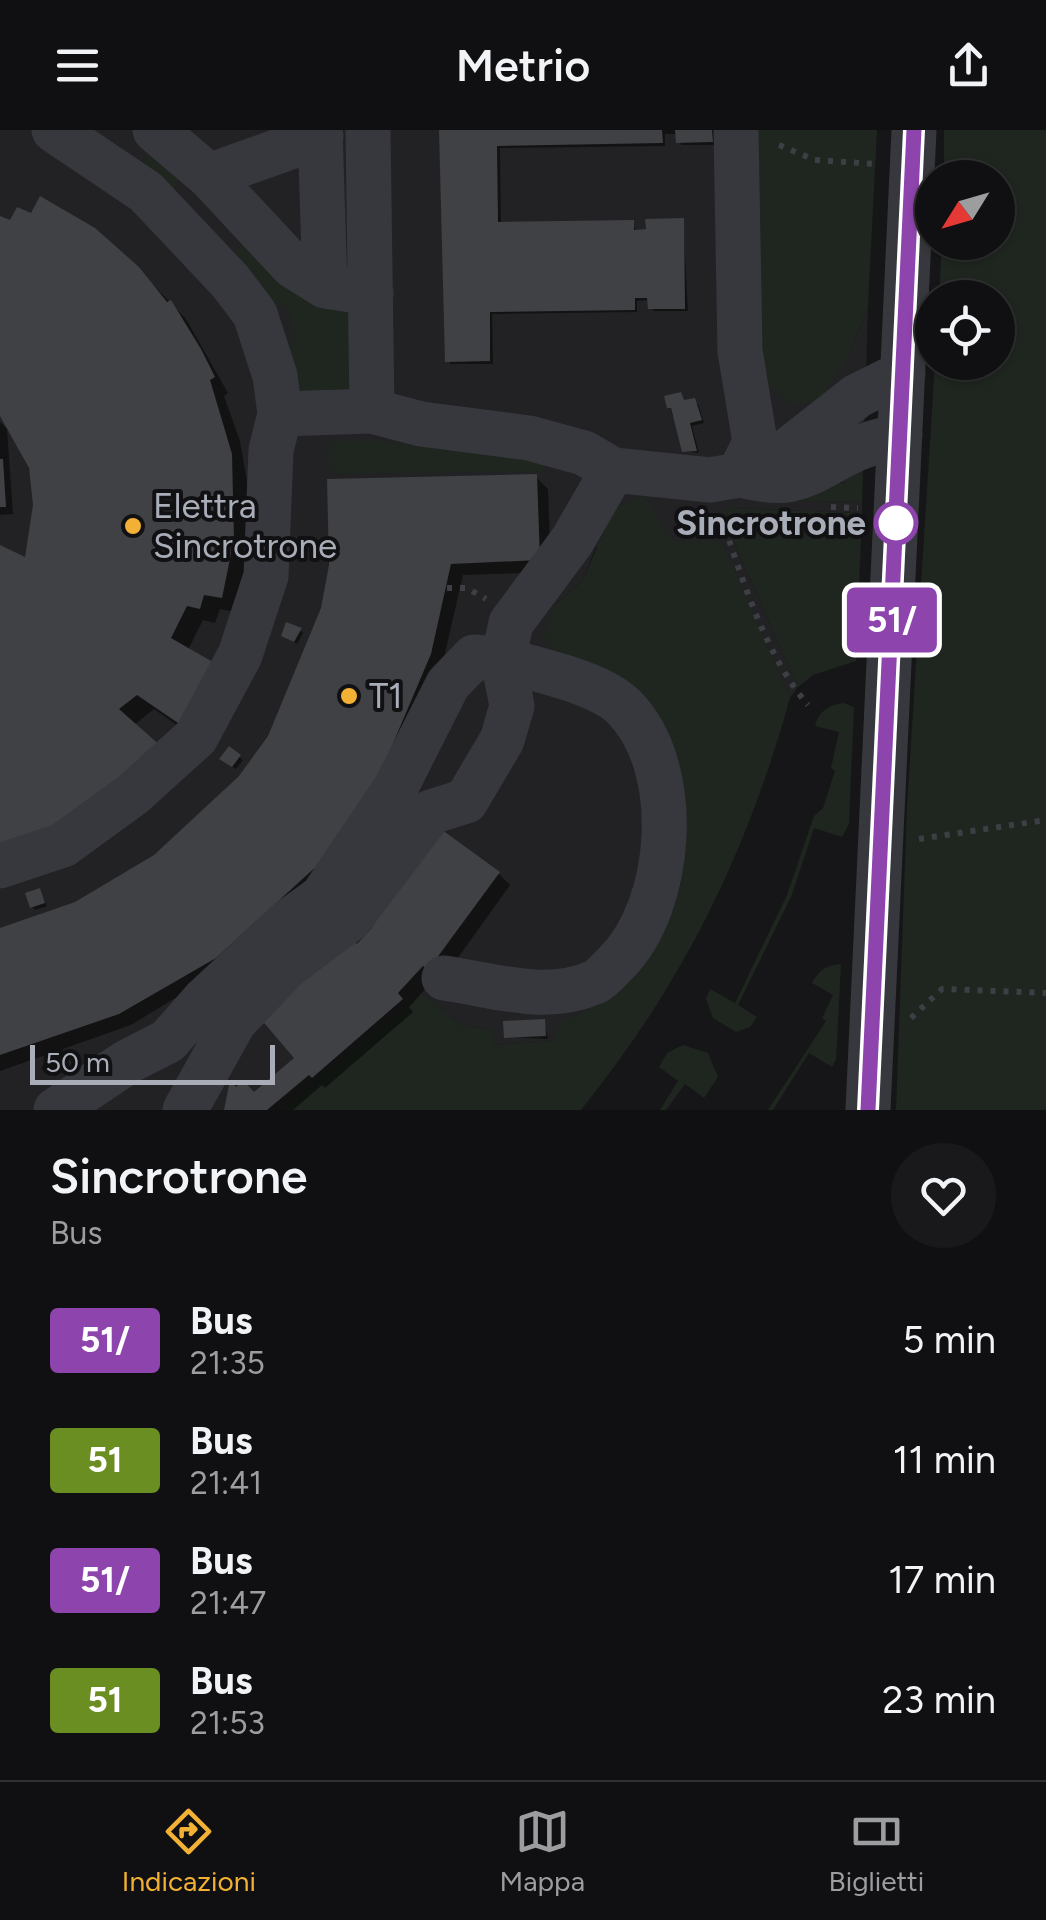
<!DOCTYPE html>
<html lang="it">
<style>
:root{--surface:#101012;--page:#19191b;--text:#f1f3f6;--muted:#9c9d9f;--line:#303032;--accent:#f2b134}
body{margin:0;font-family:Figtree,sans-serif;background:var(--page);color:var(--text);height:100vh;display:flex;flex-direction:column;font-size:38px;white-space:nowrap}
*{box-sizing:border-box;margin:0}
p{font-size:32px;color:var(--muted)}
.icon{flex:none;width:55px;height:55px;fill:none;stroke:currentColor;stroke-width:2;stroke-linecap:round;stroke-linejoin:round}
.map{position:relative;height:980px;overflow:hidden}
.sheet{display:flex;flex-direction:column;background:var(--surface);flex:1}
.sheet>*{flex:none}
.badge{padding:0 20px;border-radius:8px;font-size:35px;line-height:65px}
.needle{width:65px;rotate:233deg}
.controls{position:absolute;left:915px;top:30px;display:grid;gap:20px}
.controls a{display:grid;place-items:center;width:100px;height:100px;border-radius:50%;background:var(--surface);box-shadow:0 2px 8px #0004,0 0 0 2px var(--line);font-size:50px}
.scale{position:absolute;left:30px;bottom:25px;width:245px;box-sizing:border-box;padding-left:10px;border:5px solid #a8adb8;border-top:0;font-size:28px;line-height:35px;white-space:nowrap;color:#a8adb8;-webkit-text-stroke:8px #111113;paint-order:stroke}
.map>.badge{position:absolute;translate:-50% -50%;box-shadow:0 0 0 5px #fff}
.round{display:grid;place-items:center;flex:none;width:105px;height:105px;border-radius:52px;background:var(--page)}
.headline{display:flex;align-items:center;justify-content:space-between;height:170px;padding:0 50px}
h1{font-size:48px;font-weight:600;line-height:75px}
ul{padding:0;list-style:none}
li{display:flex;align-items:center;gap:30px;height:120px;padding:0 50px}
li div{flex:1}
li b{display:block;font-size:38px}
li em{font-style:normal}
li .badge{min-width:110px;font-weight:700;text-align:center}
header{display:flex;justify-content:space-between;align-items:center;height:130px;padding:0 50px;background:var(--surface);font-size:45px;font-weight:600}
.tab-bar{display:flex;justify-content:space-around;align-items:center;height:140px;border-top:2px solid var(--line);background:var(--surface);font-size:28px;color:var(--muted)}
.tab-bar a{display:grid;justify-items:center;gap:5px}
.tab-bar .current{color:var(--accent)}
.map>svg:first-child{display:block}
.built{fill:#222225}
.green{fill:#1e261f}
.shadow{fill:#0007}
.building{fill:#404145}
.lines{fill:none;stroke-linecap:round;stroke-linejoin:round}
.path{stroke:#3d3f44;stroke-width:6;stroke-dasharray:5 8;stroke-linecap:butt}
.minor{stroke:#37383d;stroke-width:45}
.line-casing{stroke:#fff;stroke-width:22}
.line{stroke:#8e44ad;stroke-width:15}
.stop-dot{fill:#fff;stroke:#8e44ad;stroke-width:5}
.poi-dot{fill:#f2b134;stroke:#111113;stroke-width:4}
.labels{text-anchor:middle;stroke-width:8;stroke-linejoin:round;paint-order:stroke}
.poi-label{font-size:35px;fill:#a8adb8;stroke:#111113;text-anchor:start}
.stop-label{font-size:35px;font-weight:bold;fill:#a8adb8;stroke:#111113;text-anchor:end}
</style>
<header><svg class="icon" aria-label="menu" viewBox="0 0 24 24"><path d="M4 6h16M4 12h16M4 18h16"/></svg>Metrio<svg class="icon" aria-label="share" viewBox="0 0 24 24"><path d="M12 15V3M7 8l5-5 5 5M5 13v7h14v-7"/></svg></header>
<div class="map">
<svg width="1046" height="980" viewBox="0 0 1046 980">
<rect width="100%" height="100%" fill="#161618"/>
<!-- built -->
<path class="built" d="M0,0H754L847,229L868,176L863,346L858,336L846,353L831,350L768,370L862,372V383L732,378L727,383L733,410L798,557L790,568L722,413L596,417L583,450L553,477L614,552L672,650L604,872L556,911L493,915L492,900L462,895L422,865L283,980H0Z"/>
<!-- green -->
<path class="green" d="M73,0H101L97,6L139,37L155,16L185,43L170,63L230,126L247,111L356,176L353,250L348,261L301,281L279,231L295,207L288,179L252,160Z
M754,0H877L868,176L847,229L818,273L790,274L758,247Z
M944,0H1046V980H896L907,677L935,233L998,232V168L939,167L942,113L998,112V48L944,47Z
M335,311H380L543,332V341L329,344L328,318Z
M858,336L863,346L862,372L760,370L833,352L845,353Z
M644,365L672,410L722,412L790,568C746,725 684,852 581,980H281L422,864L462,895L492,900L494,915L555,911L558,893L604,872L673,754L614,552L557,521L544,509L553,477L583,450L614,378Z
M731,378L862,383L856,531L813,545L798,557L733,410L727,383Z
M844,573L854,577L849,694L842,707L814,698L791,767L738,875L757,887L750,897L736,902L713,888L706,869L710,859L735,873L787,765L814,686L823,678L835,641L831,638L839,602L815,596C818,582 829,574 844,573Z
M841,834L836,930L832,937L809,923L773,980H768L826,891L822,888L833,865L812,853C819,840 827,835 841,834Z
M683,915L708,923L718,947L704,968L685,954L666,980H660L678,951L659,937L667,923Z"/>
<!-- shadow -->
<path class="shadow" d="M442,0H715V15H681L678,4H665V16L500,18L501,94L633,92L636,102L683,91L688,181H653L650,170L637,171V182L492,184L493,234H450Z
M0,89L138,139L186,189L228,263L224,266L240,311L250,369L248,425L237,482L220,479L215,493L203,490L188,520L197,609L154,579L134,595L0,741V420L27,431L36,375L25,321L0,284Z
M680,265L685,272L698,274L704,293L692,296L699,323L684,321L667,268Z
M0,292L7,299L13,384L0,385Z
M536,347L548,359L551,442L463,445L442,536L389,664L249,823L131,895L0,941V801L76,774L155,727L241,647Z
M300,500L303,503L297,514L284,506Z
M229,620L243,630L236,639L225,632Z
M499,744L510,755L442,850L437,846L409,877L413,882L325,958L322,955L293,980H230L226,970L231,955L254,965L298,928L357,817L374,800L366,792Z
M39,760L47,776L35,780L32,777Z
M544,891L548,909L507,907Z"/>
<!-- building -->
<path class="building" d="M439,0H662L663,13L497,16L498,92L634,90V100L646,99L645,89L684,88L685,179H648L647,168H635V180L490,182V231L445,232Z
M675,0H712L713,12L676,13Z
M40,66L95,98L139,137L167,172L171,170L201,219L215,247L210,250L232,324L234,409L222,468L204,465L200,479L187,476L171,508L218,535L181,595L137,565L119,579L163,618L98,676L0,721V415L25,427L33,375L29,338L0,286V86L10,90L17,77L31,83Z
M681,262L684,270L695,268L702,290L690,293L697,321L682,322L671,278H667L664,266Z
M0,329H3L6,377H0Z
M537,344L540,430L451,434L431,524L377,651L331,723L216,828L119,884L0,925V798L75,772L154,725L239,646L268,606L321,478L329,435L327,349Z
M286,492L302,498L294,512L281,506Z
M229,616L241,625L232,637L219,629Z
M434,694L500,742L428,840L423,836L398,863L403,869L312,948L309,945L267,980H224L230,950L236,957L244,951L254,962L294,928L259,887L350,807L357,814L371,799Z
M40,758L45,773L30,778L25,763Z
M545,889L546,906L504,908L503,891Z"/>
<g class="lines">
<!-- path -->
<path class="path" d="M779,15L815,30L876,34
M831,377L858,378
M721,386C742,448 765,525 808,575
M447,458H467L486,469
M919,709L1046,690
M911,888L942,859L1046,863"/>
<!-- minor -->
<path class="minor" d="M155,0L209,46L293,136L325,156L371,163
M320,0L325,156
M368,0L372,281
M736,0L740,221L755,312L739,345
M209,46L321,6
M280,284L372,281L421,294L529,308L584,323L613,340L572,411L511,493L503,530C537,540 599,552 624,577C684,638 673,775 617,832C610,839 603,848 595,852C545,874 495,855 444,848
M613,340L710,350L739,345L787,321L857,266L903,243
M741,345C797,360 806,343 854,320C868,313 885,310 900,305
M0,736L63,715L133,664L196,607L240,525L266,446L271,320L280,284L275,246L255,184L230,151L146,62L54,0
M56,980L127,932L168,911L204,870L289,791L322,767L396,657L448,554L474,527L503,530L512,576L502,610L466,671L431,682L350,789L286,837L234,892L185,980
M868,980L914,0"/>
</g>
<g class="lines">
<defs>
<path id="line" d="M868,980L914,0"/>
</defs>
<!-- line casing -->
<use href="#line" class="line-casing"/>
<!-- line -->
<use href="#line" class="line"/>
</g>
<!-- markers -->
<circle class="stop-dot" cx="896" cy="393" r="20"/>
<g class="poi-dot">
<circle cx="133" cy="396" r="10"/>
<circle cx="349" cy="566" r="10"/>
</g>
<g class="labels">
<!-- poi labels -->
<g class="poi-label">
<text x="153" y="388">Elettra<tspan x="153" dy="40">Sincrotrone</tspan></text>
<text x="369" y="578">T1</text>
</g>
<!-- stop labels -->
<g class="stop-label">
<text x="866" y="405">Sincrotrone</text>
</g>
</g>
</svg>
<div class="controls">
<a><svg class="needle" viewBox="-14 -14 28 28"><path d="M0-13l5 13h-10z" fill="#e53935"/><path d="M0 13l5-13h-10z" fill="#9c9d9f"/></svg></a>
<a><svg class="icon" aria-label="locate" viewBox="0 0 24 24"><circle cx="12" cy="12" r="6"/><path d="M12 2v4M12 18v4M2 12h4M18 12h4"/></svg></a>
</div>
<div class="scale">50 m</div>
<b class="badge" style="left:892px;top:490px;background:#8e44ad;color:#fff">51/</b>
</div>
<section class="sheet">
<div class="headline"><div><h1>Sincrotrone</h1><p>Bus</p></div><a class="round"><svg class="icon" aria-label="heart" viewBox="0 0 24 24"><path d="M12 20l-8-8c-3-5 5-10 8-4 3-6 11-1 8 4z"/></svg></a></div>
<ul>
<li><span class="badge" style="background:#8e44ad;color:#fff">51/</span><div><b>Bus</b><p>21:35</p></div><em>5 min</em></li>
<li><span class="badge" style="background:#6b8e23;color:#fff">51</span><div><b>Bus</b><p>21:41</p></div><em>11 min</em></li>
<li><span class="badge" style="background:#8e44ad;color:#fff">51/</span><div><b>Bus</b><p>21:47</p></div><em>17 min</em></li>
<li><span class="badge" style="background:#6b8e23;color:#fff">51</span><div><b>Bus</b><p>21:53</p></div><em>23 min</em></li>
</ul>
</section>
<nav class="tab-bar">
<a class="current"><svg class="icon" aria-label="directions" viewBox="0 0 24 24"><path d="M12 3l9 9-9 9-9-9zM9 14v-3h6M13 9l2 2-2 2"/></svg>Indicazioni</a>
<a><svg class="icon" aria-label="map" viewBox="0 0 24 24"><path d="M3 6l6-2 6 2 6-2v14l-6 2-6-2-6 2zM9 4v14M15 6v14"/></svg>Mappa</a>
<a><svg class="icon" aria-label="tickets" viewBox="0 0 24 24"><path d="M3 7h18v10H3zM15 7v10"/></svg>Biglietti</a>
</nav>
